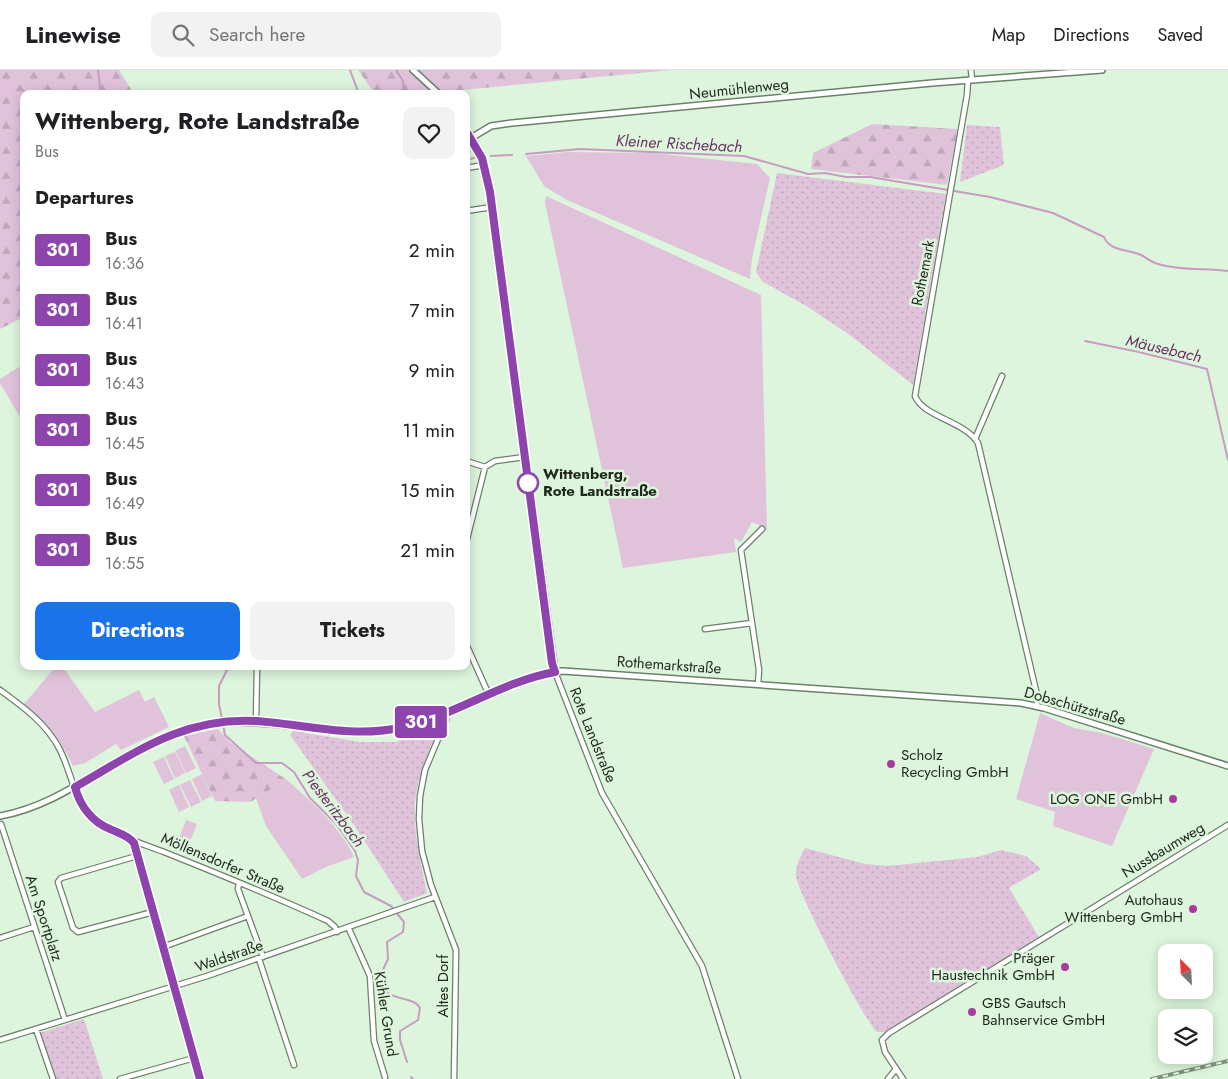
<!DOCTYPE html>
<meta charset="utf-8">
<style>
:root{--surface:#fff;--page:#f2f2f2;--text:#202124;--muted:#757577;--line:#e0e0e0;--accent:#1a73e8}
body{margin:0;font-family:Jost,sans-serif;background:var(--page);color:var(--text);height:100vh;display:flex;flex-direction:column;font-size:19px;white-space:nowrap}
*{box-sizing:border-box;margin:0}
p{font-size:16px;color:var(--muted)}
.icon{flex:none;width:28px;height:28px;fill:none;stroke:currentColor;stroke-width:2;stroke-linecap:round;stroke-linejoin:round}
.map{position:relative;flex:1;overflow:hidden}
.details{position:absolute;left:20px;top:20px;width:450px;height:580px;display:flex;flex-direction:column;background:var(--surface);border-radius:10px;box-shadow:0 2px 12px #0003}
.details>*{flex:none}
.badge{padding:0 10px;border-radius:4px;font-size:18px;line-height:32px}
.needle{width:32px;rotate:336deg}
.controls{position:absolute;left:1158px;top:874px;display:grid;gap:10px}
.controls a{display:grid;place-items:center;width:55px;height:55px;border-radius:10px;background:var(--surface);box-shadow:0 2px 12px #0003;font-size:25px}
.map>.badge{position:absolute;translate:-50% -50%;box-shadow:0 0 0 2px #fff}
h2{padding:0 15px;font-size:19px;line-height:45px}
.round{display:grid;place-items:center;flex:none;width:52px;height:52px;border-radius:10px;background:var(--page)}
.head{display:flex;align-items:center;justify-content:space-between;height:85px;padding:0 15px}
h1{font-size:24px;font-weight:700;line-height:38px}
.primary-button{display:flex;gap:10px;margin-top:auto;padding:10px 15px}
.primary-button a{flex:1;height:58px;border-radius:10px;background:var(--accent);color:#fff;font-size:20px;font-weight:700;line-height:58px;text-align:center}
.primary-button a+a{background:var(--page);color:var(--text)}
ul{padding:0;list-style:none}
li{display:flex;align-items:center;gap:15px;height:60px;padding:0 15px}
li div{flex:1}
li b{display:block;font-size:19px}
li em{font-style:normal}
li .badge{min-width:55px;font-weight:700;text-align:center}
header{display:flex;align-items:center;gap:30px;box-sizing:border-box;height:70px;padding:0 25px;background:var(--surface);border-bottom:1px solid var(--line)}
header strong{font-size:24px}
nav{display:flex;gap:28px;margin-inline-start:auto;font-size:18px}
.search{width:350px;height:45px;background:var(--page);display:flex;align-items:center;gap:12px;box-sizing:border-box;padding:0 18px;border-radius:10px;color:var(--muted);font-size:19px}
.map>svg:first-child{display:block}
.grass{fill:url(#grass-dots)}
.forest{fill:url(#forest-firs)}
.garden{fill:#e0c3db}
.lines{fill:none;stroke-linecap:round;stroke-linejoin:round}
.stream{stroke:#c79cc0;stroke-width:2}
.minor-casing{stroke:#6c816b;stroke-width:7}
.tertiary-casing{stroke:#6c816b;stroke-width:8}
.minor{stroke:#fff;stroke-width:4.5}
.tertiary{stroke:#fff;stroke-width:5}
.rail-casing{stroke:#80917f;stroke-width:4}
.rail{stroke:#ddf5dc;stroke-width:2;stroke-dasharray:5.5;stroke-linecap:butt}
.line-casing{stroke:#fff;stroke-width:11}
.line{stroke:#8e44ad;stroke-width:8}
.stop-dot{fill:#fff;stroke:#8e44ad;stroke-width:2.5}
.poi-dot{fill:#a83c9d;stroke:#ddf5dc;stroke-width:2}
.labels{text-anchor:middle;stroke-width:5;stroke-linejoin:round;paint-order:stroke}
.street-label{font-size:15px;fill:#1e271e;stroke:#ddf5dc}
.stop-label{font-size:15px;font-weight:bold;fill:#1e271e;stroke:#ddf5dc;text-anchor:start}
.poi-label{font-size:15px;fill:#1e271e;stroke:#ddf5dc;text-anchor:end}
.water-label{font-size:16px;font-style:italic;fill:#6a3463;stroke:#ddf5dc}
</style>
<header>
<strong>Linewise</strong>
<div class="search"><svg class="icon" aria-label="search" viewBox="0 0 24 24"><circle cx="10" cy="10" r="6"/><path d="M15 15l6 6"/></svg>Search here</div>
<nav><a>Map</a><a>Directions</a><a>Saved</a></nav>
</header>
<div class="map">
<svg width="1228" height="1009" viewBox="0 0 1228 1009">
<defs>
<pattern id="grass-dots" width="8" height="8" patternUnits="userSpaceOnUse" patternTransform="scale(1.25)"><rect width="8" height="8" fill="#e0c3db"/><path d="M2 2h.1M6 6h.1" fill="none" stroke="#c0a8bc" stroke-width="1.8" stroke-linecap="round"/></pattern>
<pattern id="forest-firs" width="22" height="20" patternUnits="userSpaceOnUse" patternTransform="scale(1.25)"><rect width="22" height="20" fill="#e0c3db"/><path d="M5 1l3.5 6h-7zM16 11l3.5 6h-7z" fill="#c0a8bc"/></pattern>
</defs>
<rect width="100%" height="100%" fill="#ddf5dc"/>
<!-- grass -->
<path class="grass" d="M967,55L1000,57L1004,95L960,112Z
M777,103L946,124L913,315L851,266L808,237L763,212L756,202Z
M433,656L438,659C429,682 417,707 415,732C413,762 421,794 427,823L404,832L354,755L290,665L294,661L360,672H397Z
M805,778L865,794L887,796L977,787L1001,780L1026,786L1041,799L1009,818L1039,867L974,907L969,908L959,916L885,962H877C864,950 798,824 796,806C795,796 801,786 805,778Z
M84,949L103,1009H57L40,963Z"/>
<!-- forest -->
<path class="forest" d="M0,0H119L134,24H24V247L0,259Z
M358,0H672L420,24H375Z
M872,54L958,59L947,115L811,99L813,83Z
M218,659L231,673L287,710L250,732L215,731L184,666Z"/>
<!-- garden -->
<path class="garden" d="M566,82L653,83L757,94L770,108L752,188L750,209L567,130L544,116L526,86Z
M546,126L761,225L767,460L760,459L759,455L752,452L741,472L734,468L736,482L623,498L545,133Z
M24,294V354L0,313V309Z
M56,596H62L95,642L139,620L145,632L154,627L169,657L121,680L116,674L85,693L73,696C61,670 47,651 24,634Z
M1040,643L1074,658L1102,663L1154,679L1112,776L1053,756L1055,742L1016,729Z
M185,676L196,698L186,703L175,681Z
M175,682L185,703L175,708L165,686Z
M164,687L174,709L164,714L153,692Z
M202,704L212,726L202,731L192,709Z
M190,710L201,732L191,737L180,715Z
M287,710C310,730 342,759 354,787L326,797L302,809L266,756L256,728Z
M179,715L189,737L179,742L169,720Z
M186,750L197,754L188,777L177,773Z"/>
<g class="lines">
<!-- stream -->
<path class="stream" d="M98,0L101,24
M350,0L359,24
M396,0L403,11L404,24
M526,84L580,79L744,86L808,104L825,103L846,107H870L948,120
M491,86L512,85
M466,90L474,88
M954,121L990,127L1053,143L1104,167C1110,182 1129,179 1141,185C1147,188 1151,192 1158,194C1181,201 1205,198 1228,201
M1085,271L1139,282L1207,299L1228,390
M229,596L219,616V634L225,665L256,693H282L294,702L310,728L336,754L355,781L358,790L356,806L364,822L391,836L404,852L403,862L387,872L388,889L379,908C383,934 413,924 420,938L418,950L400,961V970L407,992
M411,1007L413,1009"/>
<defs>
<path id="minor" d="M971,0L972,10
M968,10L967,25L915,326C923,347 965,351 978,373L1037,625V636
M466,98L484,95
M466,141L492,137
M975,369L1002,306
M466,391L485,397L495,391L525,387
M466,473L485,397
M705,559L752,553
M466,574L489,625
M555,602L602,723L702,896L738,1009
M758,614L759,600L741,480L762,459
M0,620C23,637 45,652 59,678C71,700 75,735 95,752C108,763 146,775 164,782C219,804 274,826 328,851L335,857L337,862
M446,650L425,700L420,726L419,749L422,781L431,815L456,880L454,1009
M256,651L257,596
M1,754L65,950
M132,770L200,1009
M137,786L61,808L58,812L73,858L78,862L153,842
M239,813L238,819L263,887
M349,859L370,906L374,971L385,1007
M0,868L34,857
M163,877L248,846
M259,889L294,995
M36,959L53,1009
M0,970L207,906L435,827
M120,1009L194,988
M888,1009L896,999
M903,1009L885,982L882,970L889,963L1228,755"/>
<path id="tertiary" d="M413,0L439,24
M466,61L482,88L490,122L555,602
M471,68L491,56L512,53L932,13L1102,0
M0,746C68,734 116,681 181,661C250,638 318,669 387,660C426,655 462,637 498,621C519,612 540,602 563,601L1021,633L1044,638L1228,696"/>
</defs>
<!-- minor casing -->
<use href="#minor" class="minor-casing"/>
<!-- tertiary casing -->
<use href="#tertiary" class="tertiary-casing"/>
<!-- minor -->
<use href="#minor" class="minor"/>
<!-- tertiary -->
<use href="#tertiary" class="tertiary"/>
<defs>
<path id="rail" d="M1152,1009L1228,991"/>
</defs>
<!-- rail casing -->
<use href="#rail" class="rail-casing"/>
<!-- rail -->
<use href="#rail" class="rail"/>
</g>
<g class="lines">
<defs>
<path id="line" d="M200,1009L134,773C128,765 118,763 110,759C92,752 80,736 75,717C135,683 182,647 256,651C303,654 351,668 399,658C453,647 500,612 555,602L552,593L490,122L482,88L466,61"/>
</defs>
<!-- line casing -->
<use href="#line" class="line-casing"/>
<!-- line -->
<use href="#line" class="line"/>
</g>
<!-- markers -->
<circle class="stop-dot" cx="528" cy="413" r="10"/>
<g class="poi-dot">
<circle cx="891" cy="694" r="5"/>
<circle cx="1173" cy="729" r="5"/>
<circle cx="1193" cy="839" r="5"/>
<circle cx="1065" cy="897" r="5"/>
<circle cx="972" cy="942" r="5"/>
</g>
<g class="labels">
<!-- street labels -->
<g class="street-label">
<text transform="translate(739 19) rotate(-6)" y="5">Neumühlenweg</text>
<text transform="translate(923 203) rotate(-79)" y="5">Rothemark</text>
<text transform="translate(669 595) rotate(4)" y="5">Rothemarkstraße</text>
<text transform="translate(1075 636) rotate(16)" y="5">Dobschützstraße</text>
<text transform="translate(593 665) rotate(68)" y="5">Rote Landstraße</text>
<text transform="translate(1163 780) rotate(-31)" y="5">Nussbaumweg</text>
<text transform="translate(223 793) rotate(23)" y="5">Möllensdorfer Straße</text>
<text transform="translate(44 848) rotate(72)" y="5">Am Sportplatz</text>
<text transform="translate(229 886) rotate(-19)" y="5">Waldstraße</text>
<text transform="translate(443 916) rotate(-90)" y="5">Altes Dorf</text>
<text transform="translate(386 944) rotate(81)" y="5">Kühler Grund</text>
</g>
<!-- stop labels -->
<g class="stop-label">
<text x="543" y="409">Wittenberg,<tspan x="543" dy="17">Rote Landstraße</tspan></text>
</g>
<!-- poi labels -->
<g class="poi-label">
<text x="901" y="690" text-anchor="start">Scholz<tspan x="901" dy="17">Recycling GmbH</tspan></text>
<text x="1163" y="734">LOG ONE GmbH</text>
<text x="1183" y="835">Autohaus<tspan x="1183" dy="17">Wittenberg GmbH</tspan></text>
<text x="1055" y="893">Präger<tspan x="1055" dy="17">Haustechnik GmbH</tspan></text>
<text x="982" y="938" text-anchor="start">GBS Gautsch<tspan x="982" dy="17">Bahnservice GmbH</tspan></text>
</g>
<!-- water labels -->
<g class="water-label">
<text transform="translate(679 73) rotate(3)" y="6">Kleiner Rischebach</text>
<text transform="translate(1164 278) rotate(13)" y="6">Mäusebach</text>
<text transform="translate(334 738) rotate(53)" y="6">Piesteritzbach</text>
</g>
</g>
</svg>
<div class="controls">
<a><svg class="needle" viewBox="-14 -14 28 28"><path d="M0-13l5 13h-10z" fill="#e53935"/><path d="M0 13l5-13h-10z" fill="#757577"/></svg></a>
<a><svg class="icon" aria-label="layers" viewBox="0 0 24 24"><path d="M12 4l9 5-9 5-9-5zM3 14l9 5 9-5"/></svg></a>
</div>
<b class="badge" style="left:421px;top:652px;background:#8e44ad;color:#fff">301</b>
<section class="details">
<div class="head"><div><h1>Wittenberg, Rote Landstraße</h1><p>Bus</p></div><a class="round"><svg class="icon" aria-label="heart" viewBox="0 0 24 24"><path d="M12 20l-8-8c-3-5 5-10 8-4 3-6 11-1 8 4z"/></svg></a></div>
<h2>Departures</h2>
<ul>
<li><span class="badge" style="background:#8e44ad;color:#fff">301</span><div><b>Bus</b><p>16:36</p></div><em>2 min</em></li>
<li><span class="badge" style="background:#8e44ad;color:#fff">301</span><div><b>Bus</b><p>16:41</p></div><em>7 min</em></li>
<li><span class="badge" style="background:#8e44ad;color:#fff">301</span><div><b>Bus</b><p>16:43</p></div><em>9 min</em></li>
<li><span class="badge" style="background:#8e44ad;color:#fff">301</span><div><b>Bus</b><p>16:45</p></div><em>11 min</em></li>
<li><span class="badge" style="background:#8e44ad;color:#fff">301</span><div><b>Bus</b><p>16:49</p></div><em>15 min</em></li>
<li><span class="badge" style="background:#8e44ad;color:#fff">301</span><div><b>Bus</b><p>16:55</p></div><em>21 min</em></li>
</ul>
<div class="primary-button"><a>Directions</a><a>Tickets</a></div>
</section>
</div>
